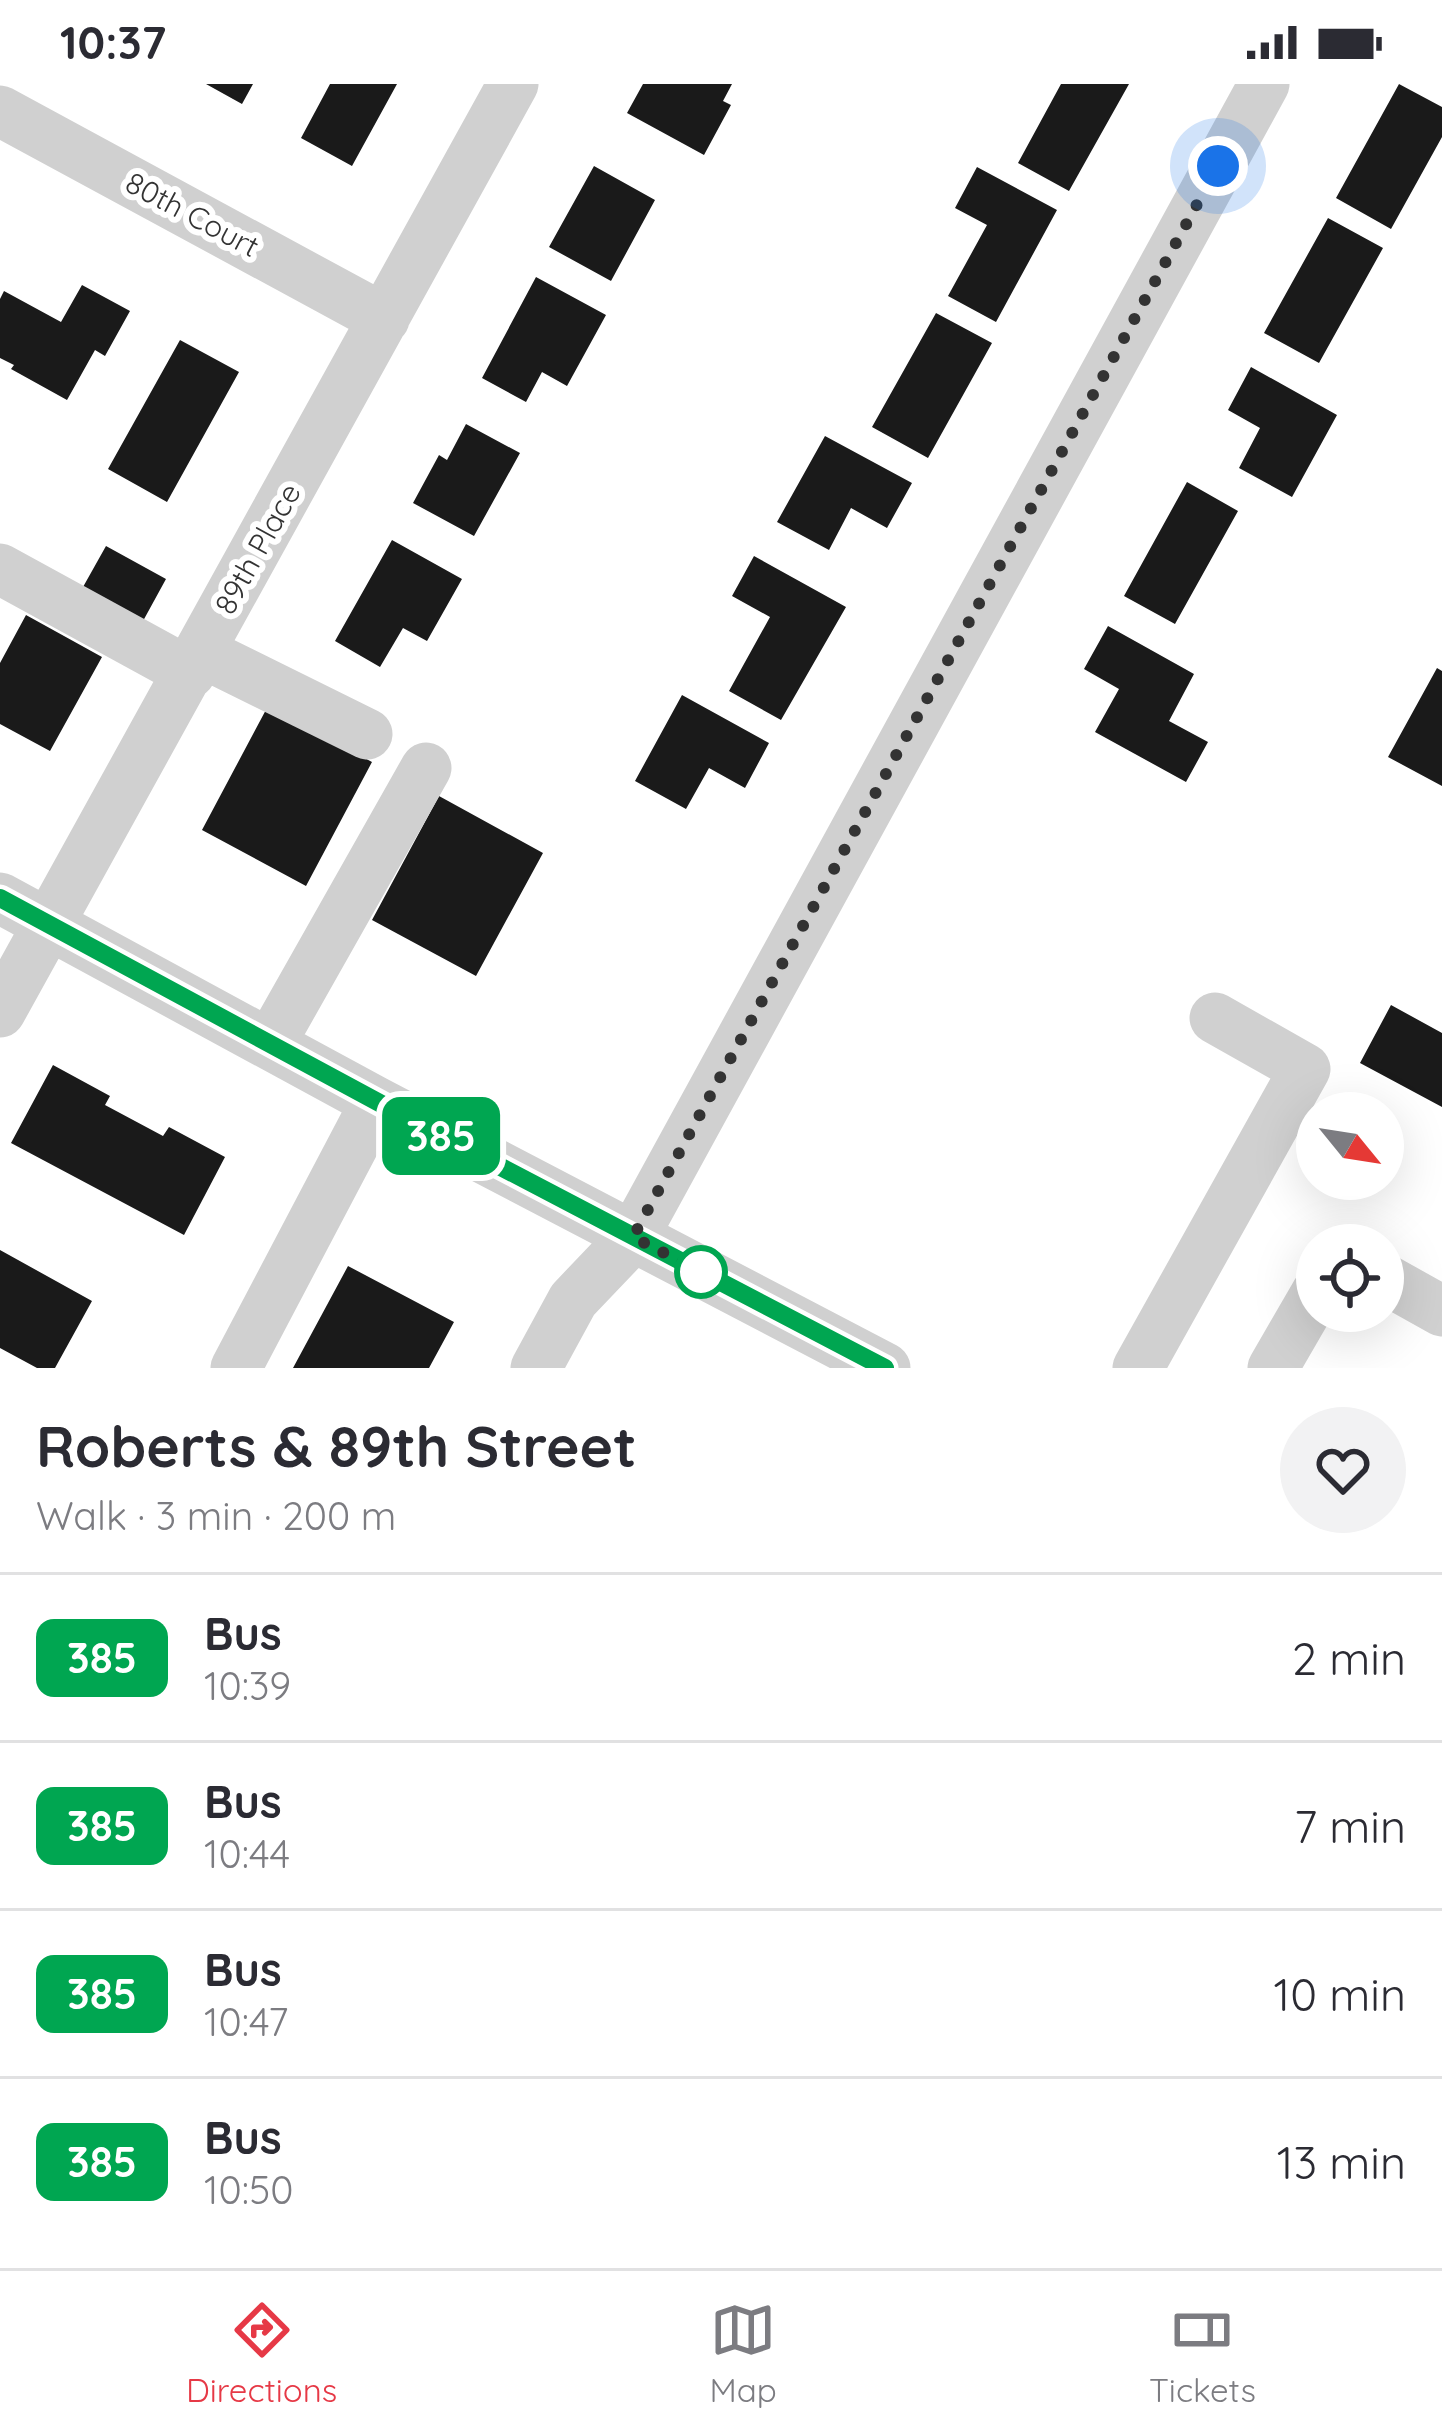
<!DOCTYPE html>
<meta charset="utf-8">
<style>
:root{--surface:#fff;--page:#f2f2f3;--text:#2b2b33;--muted:#7c7c81;--line:#e1e1e2;--accent:#e63946}
body{margin:0;font-family:Quicksand,sans-serif;background:var(--page);color:var(--text);height:100vh;display:flex;flex-direction:column;font-size:45px;white-space:nowrap}
*{box-sizing:border-box;margin:0}
p{font-size:39px;color:var(--muted)}
.icon{flex:none;width:66px;height:66px;fill:none;stroke:currentColor;stroke-width:2;stroke-linecap:round;stroke-linejoin:round}
.map{position:relative;height:1284px;overflow:hidden}
.details{display:flex;flex-direction:column;background:var(--surface);flex:1}
.details>*{flex:none}
.badge{padding:0 24px;border-radius:18px;font-size:42px;line-height:78px}
.needle{width:78px;rotate:120deg}
.controls{position:absolute;left:1296px;top:1008px;display:grid;gap:24px}
.controls a{display:grid;place-items:center;width:108px;height:108px;border-radius:50%;background:var(--surface);box-shadow:0 12px 48px #0002;font-size:60px}
.you{position:absolute;width:60px;height:60px;margin:-30px;border:9px solid #fff;border-radius:50%;background:#1a73e8;box-shadow:0 0 0 18px #1a73e833}
.map>.badge{position:absolute;translate:-50% -50%;box-shadow:0 0 0 6px #fff}
.round{display:grid;place-items:center;flex:none;width:126px;height:126px;border-radius:63px;background:var(--page)}
.overview{display:flex;align-items:center;justify-content:space-between;height:204px;padding:0 36px}
h1{font-size:57px;font-weight:700;line-height:90px}
ul{padding:0;list-style:none}
li{display:flex;align-items:center;gap:36px;height:168px;padding:0 36px;border-top:3px solid var(--line)}
li div{flex:1}
li b{display:block;font-size:45px}
li em{font-style:normal}
li .badge{min-width:132px;font-weight:700;text-align:center}
.status{display:flex;justify-content:space-between;align-items:center;height:84px;padding:0 60px;background:var(--surface);direction:ltr}
.status svg{height:33px;fill:currentColor}
.tab-bar{display:flex;justify-content:space-around;align-items:center;height:168px;border-top:3px solid var(--line);background:var(--surface);font-size:33px;color:var(--muted)}
.tab-bar a{display:grid;justify-items:center;gap:6px}
.tab-bar .selected{color:var(--accent)}
.map>svg:first-child{display:block}
.building{fill:#1a1a1a}
.lines{fill:none;stroke-linecap:round;stroke-linejoin:round}
.minor{stroke:#d0d0d0;stroke-width:51}
.line-casing{stroke:#fff;stroke-width:27}
.line{stroke:#00a651;stroke-width:18}
.walk{stroke:#333;stroke-width:12;stroke-dasharray:0 21.6}
.stop-dot{fill:#fff;stroke:#00a651;stroke-width:6}
.labels{text-anchor:middle;stroke-width:12;stroke-linejoin:round;paint-order:stroke}
.street-label{font-size:30px;fill:#333;stroke:#fff}
</style>
<div class="status"><b>10:37</b><svg viewBox="0 0 49 12"><path d="M0 12V9h3v3zM5 12V6h3v6zM10 12V3h3v9zM15 12V0h3v12zM26 1h20v11H26zM47 4h2v5h-2z"/></svg></div>
<div class="map">
<svg width="1442" height="1284" viewBox="0 0 1442 1284">
<rect width="100%" height="100%" fill="#fff"/>
<!-- building -->
<path class="building" d="M206,0H253L242,20Z
M330,0H397L352,82L301,54Z
M643,0H732L723,17L731,21L704,71L627,29Z
M1061,0H1129L1069,107L1018,79Z
M1399,0L1442,23V53L1391,145L1336,114Z
M594,82L655,116L611,197L549,163Z
M977,83L1057,126L996,238L948,212L987,141L955,124Z
M1328,134L1383,164L1319,279L1264,249Z
M536,193L606,231L567,302L542,288L526,318L482,294Z
M82,201L130,227L105,272L95,266L67,316L11,285L14,281L0,274V215L4,207L61,238Z
M936,229L992,259L928,374L872,343Z
M180,256L239,288L167,418L108,385Z
M1251,283L1337,331L1292,413L1239,384L1260,344L1228,326Z
M466,340L520,369L474,452L413,419L439,371L447,376Z
M825,352L912,399L887,444L851,424L829,466L777,438Z
M1187,398L1238,427L1175,540L1124,512Z
M392,456L462,495L427,557L403,544L380,583L335,557Z
M106,462L166,495L143,537L83,503Z
M754,472L846,523L781,636L729,607L770,533L732,512Z
M26,531L102,573L50,667L0,640V579Z
M1108,542L1194,590L1169,637L1208,658L1186,698L1095,648L1119,605L1084,585Z
M1437,584L1442,587V702L1388,673Z
M682,611L769,659L745,704L709,684L686,725L635,697Z
M268,622L372,678L306,802L202,746Z
M439,712L543,769L476,892L372,836Z
M1391,921L1442,949V1023L1360,979Z
M53,981L110,1012L105,1021L163,1052L169,1043L225,1073L184,1151L11,1059Z
M0,1166L92,1217L55,1284H37L0,1264Z
M348,1182L454,1238L429,1284H293Z"/>
<g class="lines">
<!-- minor -->
<path class="minor" d="M0,27L384,235
M0,485L190,589
M201,568L367,650
M0,814L376,1018L885,1284
M0,928L513,0
M270,960L426,684
M1383,1194L1442,1227
M236,1284L376,1018
M536,1284L573,1216L633,1153L1264,0
M1138,1284L1305,985L1215,934
M1273,1284L1317,1208"/>
</g>
<g class="lines">
<defs>
<path id="line" d="M0,814L413,1037L885,1284"/>
</defs>
<!-- line casing -->
<use href="#line" class="line-casing"/>
<!-- line -->
<use href="#line" class="line"/>
<!-- walk -->
<path class="walk" d="M701,1188L711,1193L633,1153L1218,82"/>
</g>
<!-- markers -->
<circle class="stop-dot" cx="701" cy="1188" r="24"/>
<g class="labels">
<!-- street labels -->
<g class="street-label">
<text transform="translate(192 131) rotate(28)" y="10">80th Court</text>
<text transform="translate(258 465) rotate(-61)" y="10">89th Place</text>
</g>
</g>
</svg>
<div class="controls">
<a><svg class="needle" viewBox="-14 -14 28 28"><path d="M0-13l5 13h-10z" fill="#e53935"/><path d="M0 13l5-13h-10z" fill="#7c7c81"/></svg></a>
<a><svg class="icon" aria-label="locate" viewBox="0 0 24 24"><circle cx="12" cy="12" r="6"/><path d="M12 2v4M12 18v4M2 12h4M18 12h4"/></svg></a>
</div>
<div class="you" style="left:1218px;top:82px"></div>
<b class="badge" style="left:441px;top:1052px;background:#00a651;color:#fff">385</b>
</div>
<section class="details">
<div class="overview"><div><h1>Roberts &amp; 89th Street</h1><p>Walk · 3 min · 200 m</p></div><a class="round"><svg class="icon" aria-label="heart" viewBox="0 0 24 24"><path d="M12 20l-8-8c-3-5 5-10 8-4 3-6 11-1 8 4z"/></svg></a></div>
<ul>
<li><span class="badge" style="background:#00a651;color:#fff">385</span><div><b>Bus</b><p>10:39</p></div><em>2 min</em></li>
<li><span class="badge" style="background:#00a651;color:#fff">385</span><div><b>Bus</b><p>10:44</p></div><em>7 min</em></li>
<li><span class="badge" style="background:#00a651;color:#fff">385</span><div><b>Bus</b><p>10:47</p></div><em>10 min</em></li>
<li><span class="badge" style="background:#00a651;color:#fff">385</span><div><b>Bus</b><p>10:50</p></div><em>13 min</em></li>
</ul>
</section>
<nav class="tab-bar">
<a class="selected"><svg class="icon" aria-label="directions" viewBox="0 0 24 24"><path d="M12 3l9 9-9 9-9-9zM9 14v-3h6M13 9l2 2-2 2"/></svg>Directions</a>
<a><svg class="icon" aria-label="map" viewBox="0 0 24 24"><path d="M3 6l6-2 6 2 6-2v14l-6 2-6-2-6 2zM9 4v14M15 6v14"/></svg>Map</a>
<a><svg class="icon" aria-label="tickets" viewBox="0 0 24 24"><path d="M3 7h18v10H3zM15 7v10"/></svg>Tickets</a>
</nav>
